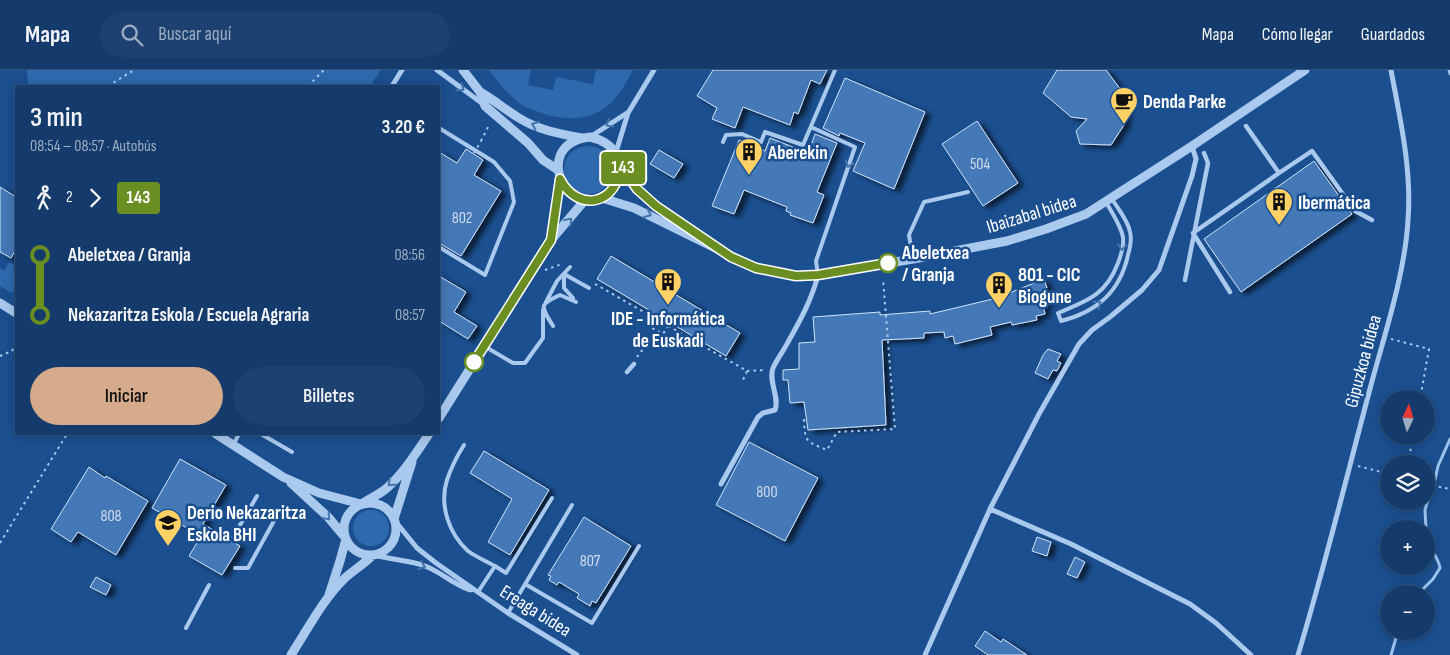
<!DOCTYPE html>
<html lang="es">
<meta charset="utf-8">
<style>
:root{--surface:#143b6b;--page:#1d4271;--text:#f1f3f6;--muted:#9dadc1;--line:#33557e;--accent:#d6ab8b}
body{margin:0;font-family:"Sofia Sans Condensed",sans-serif;background:var(--page);color:var(--text);height:100vh;display:flex;flex-direction:column;font-size:19px;white-space:nowrap}
*{box-sizing:border-box;margin:0}
p{font-size:16px;color:var(--muted)}
.icon{flex:none;width:28px;height:28px;fill:none;stroke:currentColor;stroke-width:2;stroke-linecap:round;stroke-linejoin:round}
.map{position:relative;flex:1;overflow:hidden}
.details{position:absolute;left:15px;top:15px;width:425px;height:350px;display:flex;flex-direction:column;background:var(--surface);border-radius:0px;box-shadow:0 2px 12px #0003,0 0 0 1px var(--line)}
.details>*{flex:none}
.badge{padding:0 10px;border-radius:4px;font-size:18px;line-height:32px}
.needle{width:32px;rotate:4deg}
.tools{position:absolute;left:1380px;top:320px;display:grid;gap:10px}
.tools a{display:grid;place-items:center;width:55px;height:55px;border-radius:50%;background:var(--surface);box-shadow:0 2px 12px #0003,0 0 0 1px var(--line);font-size:25px}
.map>.badge{position:absolute;translate:-50% -50%;box-shadow:0 0 0 2px #fff}
.legs{display:flex;align-items:center;gap:8px;height:55px;padding:0 15px;font-size:16px}
.legs p{margin-inline-start:auto}
.head{display:flex;align-items:center;justify-content:space-between;height:85px;padding:0 15px}
h1{font-size:28px;font-weight:600;line-height:38px}
.button{display:flex;gap:10px;margin-top:auto;padding:10px 15px}
.button a{flex:1;height:58px;border-radius:30px;background:var(--accent);color:#111;font-size:20px;font-weight:600;line-height:58px;text-align:center}
.button a+a{background:var(--page);color:var(--text)}
ul{padding:0 15px;list-style:none}
li{display:flex;align-items:center;gap:18px;height:60px;font-size:19px}
li i{display:grid;place-items:center;width:8px;height:100%;margin:0 6px;background:currentColor}
li i::after{content:'';width:12px;height:12px;margin:-6px;border:4px solid;border-radius:50%;background:var(--surface)}
li p{margin-inline-start:auto}
li:first-child i{background:linear-gradient(#0000 50%,currentColor 0)}
li:last-child i{background:linear-gradient(currentColor 50%,#0000 0)}
header{display:flex;align-items:center;gap:30px;box-sizing:border-box;height:70px;padding:0 25px;background:var(--surface);border-bottom:1px solid var(--line)}
header strong{font-size:24px}
nav{display:flex;gap:28px;margin-inline-start:auto;font-size:18px}
.search{width:350px;height:45px;background:var(--page);display:flex;align-items:center;gap:12px;box-sizing:border-box;padding:0 18px;border-radius:28px;color:var(--muted);font-size:19px}
.map>svg:first-child{display:block}
.green{fill:#2e69ad}
.lines{fill:none;stroke-linecap:round;stroke-linejoin:round}
.stream{stroke:#9cc4f0;stroke-width:3}
.building{fill:#4478b7;stroke:#cfe3fa;filter:url(#shadow)}
.path{stroke:#a9c9ee;stroke-width:2;stroke-dasharray:2.5 4;stroke-linecap:butt}
.service{stroke:#a9c9ee;stroke-width:4}
.pedestrian{stroke:#a9c9ee;stroke-width:4.5}
.minor{stroke:#a9c9ee;stroke-width:5}
.tertiary{stroke:#a9c9ee;stroke-width:9}
.path-bridge{stroke:#a9c9ee;stroke-width:2;stroke-dasharray:2.5 4;stroke-linecap:butt}
.oneway{stroke:#4674ac}
.line-1-casing{stroke:#fff;stroke-width:11}
.line-1{stroke:#6b8e23;stroke-width:8}
.stop-1-dot{fill:#fff;stroke:#6b8e23;stroke-width:2.5}
.labels{text-anchor:middle;stroke-width:5;stroke-linejoin:round;paint-order:stroke}
.number-label{font-size:16px;fill:#d0dded}
.poi-label{font-size:19px;font-weight:bold;fill:#fff;stroke:#1b4f8f;text-anchor:start}
.street-label{font-size:19px;fill:#fff;stroke:#1b4f8f}
.stop-label{font-size:19px;font-weight:bold;fill:#fff;stroke:#1b4f8f;text-anchor:start}
</style>
<header>
<strong>Mapa</strong>
<div class="search"><svg class="icon" aria-label="search" viewBox="0 0 24 24"><circle cx="10" cy="10" r="6"/><path d="M15 15l6 6"/></svg>Buscar aquí</div>
<nav><a>Mapa</a><a>Cómo llegar</a><a>Guardados</a></nav>
</header>
<div class="map">
<svg width="1450" height="585" viewBox="0 0 1450 585">
<defs>
<filter id="shadow"><feDropShadow dx="5.5" dy="3" stdDeviation="2.5" flood-color="#0009"/></filter>
</defs>
<rect width="100%" height="100%" fill="#1b4f8f"/>
<!-- green -->
<path class="green" d="M27,0H381L370,16H28Z
M489,0H531L528,15L553,20L556,7L593,14L596,0H633C628,9 622,21 615,29C594,53 560,52 534,40C529,38 524,37 520,34C508,24 498,12 489,0Z
M564 100a24 24 0 1 1 48 0a24 24 0 1 1-48 0Z
M9,192L16,197V216L12,223L0,216V198L4,200Z
M353 458a18 18 0 1 1 36 0a18 18 0 1 1-36 0Z"/>
<g class="lines">
<!-- stream -->
<path class="stream" d="M1449,0L1450,4
M1435,410L1438,396L1450,369
M1426,459L1425,440L1431,419
M1418,524L1433,509L1440,498C1438,485 1428,479 1426,466
M1391,585L1398,561"/>
</g>
<!-- building -->
<path class="building" d="M713,0H827L820,14L811,10L798,44L794,42L790,55L743,37L735,58L712,49L717,38L697,26Z
M1057,0H1106L1121,20L1126,34L1124,55L1111,75L1080,74L1076,61L1087,49L1071,47L1043,23Z
M845,8L925,42L894,119L853,101L865,73L840,63L839,66L823,58Z
M977,51L1018,113L983,136L942,74Z
M815,64L837,73L817,122L824,125L813,153L790,145L791,143L786,141L787,137L744,120L734,144L712,136L739,70L765,81L770,68L808,83Z
M466,79L483,90L474,105L501,121L461,186L439,173V82L457,93Z
M659,80L683,94L674,108L650,94Z
M1314,91L1352,144L1241,222L1204,169Z
M0,117L16,127V179L11,188L0,182Z
M611,186L740,263L726,286L597,209Z
M439,206L466,222L454,242L477,256L468,269L439,251Z
M1044,209L1047,218L1044,219L1049,232L1043,234L1045,244L1036,246L1037,250L1012,255L1011,252L990,257L992,265L955,274L953,266L945,268L944,262L924,263V268L882,270L886,355L808,360L804,332L790,333L788,310H783V300L799,299V273L815,272L813,247L880,242V245L930,241V244L997,228Z
M1048,279L1061,284L1057,291L1061,293L1057,301L1053,300L1048,309L1035,303L1043,285Z
M749,372L818,408L785,471L716,435Z
M484,381L549,420L510,485L488,472L512,429L470,403Z
M180,389L226,415L203,454L240,476L222,505L189,486L201,466L152,438Z
M89,397L105,408L106,406L148,431L116,485L78,462L71,472L51,459Z
M584,447L631,476L596,533L592,531L590,536L577,528L579,524L559,512L557,515L549,510L551,506L548,505Z
M1037,467L1051,472L1047,486L1032,481Z
M1075,487L1085,492L1077,508L1067,504Z
M96,507L111,515L106,525L90,517Z
M985,561L1001,572L1003,569L1027,585H988L975,576Z"/>
<g class="lines">
<!-- path -->
<path class="path" d="M108,16L134,0
M308,16L324,0
M481,71L489,55
M545,200L562,194
M595,214L747,301L743,310
M650,244L645,254L663,264L668,256
M1391,269L1429,279L1420,329
M0,286L12,281L16,273
M637,287L643,279
M747,301L765,300
M804,349C805,373 806,371 827,380L837,362L895,359L883,209
M1408,394L1413,366
M1358,396L1389,404
M1426,414L1450,419
M0,473L67,364"/>
<!-- service -->
<path class="service" d="M811,57L855,77L816,191L818,205
M439,58L494,92L510,111L514,132L485,205L439,177
M723,72L726,65L742,64L761,72L765,62L803,75L835,0
M1106,132C1112,143 1120,154 1123,167C1124,175 1121,185 1118,193C1106,225 1087,231 1058,243L1061,251C1097,242 1120,222 1128,185C1130,178 1132,169 1130,162C1128,150 1118,139 1112,129
M913,189L909,165L924,132L968,122
M564,204V218L573,228
M564,204L589,218
M546,232L557,211L570,197
M553,256C541,236 538,235 560,225L576,232
M484,276L513,293H525L543,268V240
M261,364L292,382
M233,375L239,364
M464,375C457,386 451,398 447,410C439,435 449,464 468,481C476,487 486,491 495,496L478,522
M233,467L257,426
M495,496L506,503L552,428
M235,498H248L280,440
M525,514L592,553L639,476
M508,543L572,435
M186,558L209,515"/>
<!-- pedestrian -->
<path class="pedestrian" d="M1246,56L1279,103L1312,81L1355,141L1372,150
M1185,210L1208,93L1204,83
M1230,222L1193,163L1279,103
M627,302L634,294"/>
<!-- minor -->
<path class="minor" d="M437,0L483,34
M392,16L402,0
M590,67L627,43
M616,82L628,43L654,0
M721,414L758,347L763,343L775,340C780,327 768,312 773,298C777,289 784,280 788,272C800,251 812,229 818,205
M990,439L1071,474L1190,534L1216,553L1251,585
M395,451L417,478L436,493L508,543L577,585
M375,485C392,490 409,490 425,496C441,502 453,514 470,520
M925,585L990,439L1039,344L1079,274L1092,260L1110,247L1142,220L1159,200L1192,106L1196,89L1192,76
M1298,585C1325,496 1347,405 1371,315C1385,263 1405,203 1408,150C1412,99 1400,49 1391,0"/>
<!-- tertiary -->
<path class="tertiary" d="M463,0L480,22L485,36L528,73L543,90L558,100
M480,22C494,30 506,40 519,48C538,60 560,64 582,68
M590,67C615,72 631,96 613,118C576,164 524,75 590,67Z
M620,95L637,119L656,136L697,164
M602,128L634,138L756,198L796,206L818,205L913,189L1007,171L1046,159L1086,144L1192,76L1305,0
M551,170L560,109
M0,233L16,243
M439,348L551,170L585,130
M216,364L283,407L319,423L361,434
M291,413L328,447L344,466
M344 459a26 26 0 1 1 52 0a26 26 0 1 1-52 0Z
M363,433C371,428 380,424 387,418C404,403 416,383 429,364
M394,449L412,392
M329,525L340,491L346,469
M291,585C308,559 323,529 345,508C354,500 364,494 373,485"/>
<!-- path-bridge -->
<path class="path-bridge" d="M474,83L481,71"/>
</g>
<!-- one-way arrows -->
<defs><path id="oneway-chevron" d="M-2-3.5L2.5 0L-2 3.5" fill="none" stroke-width="1.6" stroke-linecap="round" stroke-linejoin="round" transform="scale(1.25)"/></defs>
<g class="oneway">
<use href="#oneway-chevron" transform="translate(461 18) rotate(37)"/>
<use href="#oneway-chevron" transform="translate(609 54) rotate(149)"/>
<use href="#oneway-chevron" transform="translate(535 55) rotate(-156)"/>
<use href="#oneway-chevron" transform="translate(849 94) rotate(109)"/>
<use href="#oneway-chevron" transform="translate(648 144) rotate(25)"/>
<use href="#oneway-chevron" transform="translate(569 151) rotate(-48)"/>
<use href="#oneway-chevron" transform="translate(1122 177) rotate(97)"/>
<use href="#oneway-chevron" transform="translate(1098 234) rotate(-34)"/>
<use href="#oneway-chevron" transform="translate(391 413) rotate(136)"/>
<use href="#oneway-chevron" transform="translate(327 447) rotate(49)"/>
<use href="#oneway-chevron" transform="translate(422 496) rotate(20)"/>
</g>
<g class="lines">
<defs>
<path id="line-1" d="M474,292L551,170L560,109C578,144 619,134 620,95L637,119L656,136L731,187L756,198L796,206L818,205L888,193"/>
</defs>
<!-- line-1 casing -->
<use href="#line-1" class="line-1-casing"/>
<!-- line-1 -->
<use href="#line-1" class="line-1"/>
</g>
<!-- icons -->
<defs>
<symbol id="cafe-pin" viewBox="-11 -11 22 30"><path d="M0 17L-7.5 6A9.5 9.5 0 1 1 7.5 6Z" fill="#ffd166" stroke="#1b4f8f"/><path d="M-5.5-4.5H6V0H3Q3 3.5 0 3.5H-2.5Q-5.5 3.5-5.5 0ZM3-3.2v2h1.7v-2ZM-6 4.5H4V6H-6Z" fill="#111"/></symbol>
<symbol id="building-pin" viewBox="-11 -11 22 30"><path d="M0 17L-7.5 6A9.5 9.5 0 1 1 7.5 6Z" fill="#ffd166" stroke="#1b4f8f"/><path d="M-4-6H4V6H1V3H-1V6H-4ZM-2.5-4.3h1.7v1.8h-1.7ZM.8-4.3h1.7v1.8H.8ZM-2.5-1h1.7V.8h-1.7ZM.8-1h1.7V.8H.8Z" fill="#111"/></symbol>
<symbol id="school-pin" viewBox="-11 -11 22 30"><path d="M0 17L-7.5 6A9.5 9.5 0 1 1 7.5 6Z" fill="#ffd166" stroke="#1b4f8f"/><path d="M0-5L7-2L0 1L-7-2ZM-4 1L0 2.5L4 1V4Q0 6-4 4Z" fill="#111"/></symbol>
</defs>
<g fill-rule="evenodd">
<use href="#cafe-pin" x="1108" y="15" width="32" height="43"/>
<use href="#building-pin" x="733" y="66" width="32" height="43"/>
<use href="#building-pin" x="1263" y="116" width="32" height="43"/>
<use href="#building-pin" x="652" y="196" width="32" height="43"/>
<use href="#building-pin" x="983" y="199" width="32" height="43"/>
<use href="#school-pin" x="152" y="437" width="32" height="43"/>
</g>
<!-- markers -->
<g class="stop-1-dot">
<circle cx="888" cy="193" r="9"/>
<circle cx="474" cy="292" r="9"/>
</g>
<g class="labels">
<!-- number labels -->
<g class="number-label">
<text x="980" y="99">504</text>
<text x="462" y="153">802</text>
<text x="767" y="427">800</text>
<text x="111" y="451">808</text>
<text x="590" y="496">807</text>
</g>
<!-- poi labels -->
<g class="poi-label">
<text x="1143" y="38">Denda Parke</text>
<text x="768" y="89">Aberekin</text>
<text x="1298" y="139">Ibermática</text>
<text x="1018" y="211">801 - CIC<tspan x="1018" dy="22">Biogune</tspan></text>
<text x="668" y="255" text-anchor="middle">IDE - Informática<tspan x="668" dy="22">de Euskadi</tspan></text>
<text x="187" y="449">Derio Nekazaritza<tspan x="187" dy="22">Eskola BHI</tspan></text>
</g>
<!-- street labels -->
<g class="street-label">
<text transform="translate(1031 143) rotate(-17)" y="7">Ibaizabal bidea</text>
<text transform="translate(1362 291) rotate(-75)" y="7">Gipuzkoa bidea</text>
<text transform="translate(536 540) rotate(32)" y="7">Ereaga bidea</text>
</g>
<!-- stop labels -->
<g class="stop-label">
<text x="902" y="189">Abeletxea<tspan x="902" dy="22">/ Granja</tspan></text>
</g>
</g>
</svg>
<div class="tools">
<a><svg class="needle" viewBox="-14 -14 28 28"><path d="M0-13l5 13h-10z" fill="#e53935"/><path d="M0 13l5-13h-10z" fill="#9dadc1"/></svg></a>
<a><svg class="icon" aria-label="layers" viewBox="0 0 24 24"><path d="M12 4l9 5-9 5-9-5zM3 14l9 5 9-5"/></svg></a>
<a>+</a>
<a>−</a>
</div>
<b class="badge" style="left:623px;top:98px;background:#6b8e23;color:#fff">143</b>
<section class="details">
<div class="head"><div><h1>3 min</h1><p>08:54 – 08:57 · Autobús</p></div><b>3.20 €</b></div>
<div class="legs"><svg class="icon" aria-label="walk" viewBox="0 0 24 24"><circle cx="13" cy="4" r="2"/><path d="M13 8l-2 6 4 7M11 14l-3 7M7 12l3-4h3l4 4"/></svg>2<svg class="icon" aria-label="forward" viewBox="0 0 24 24"><path d="M9 5l7 7-7 7"/></svg><b class="badge" style="background:#6b8e23;color:#fff">143</b></div>
<ul>
<li><i style="color:#6b8e23"></i><b>Abeletxea / Granja</b><p>08:56</p></li>
<li><i style="color:#6b8e23"></i><b>Nekazaritza Eskola / Escuela Agraria</b><p>08:57</p></li>
</ul>
<div class="button"><a>Iniciar</a><a>Billetes</a></div>
</section>
</div>
